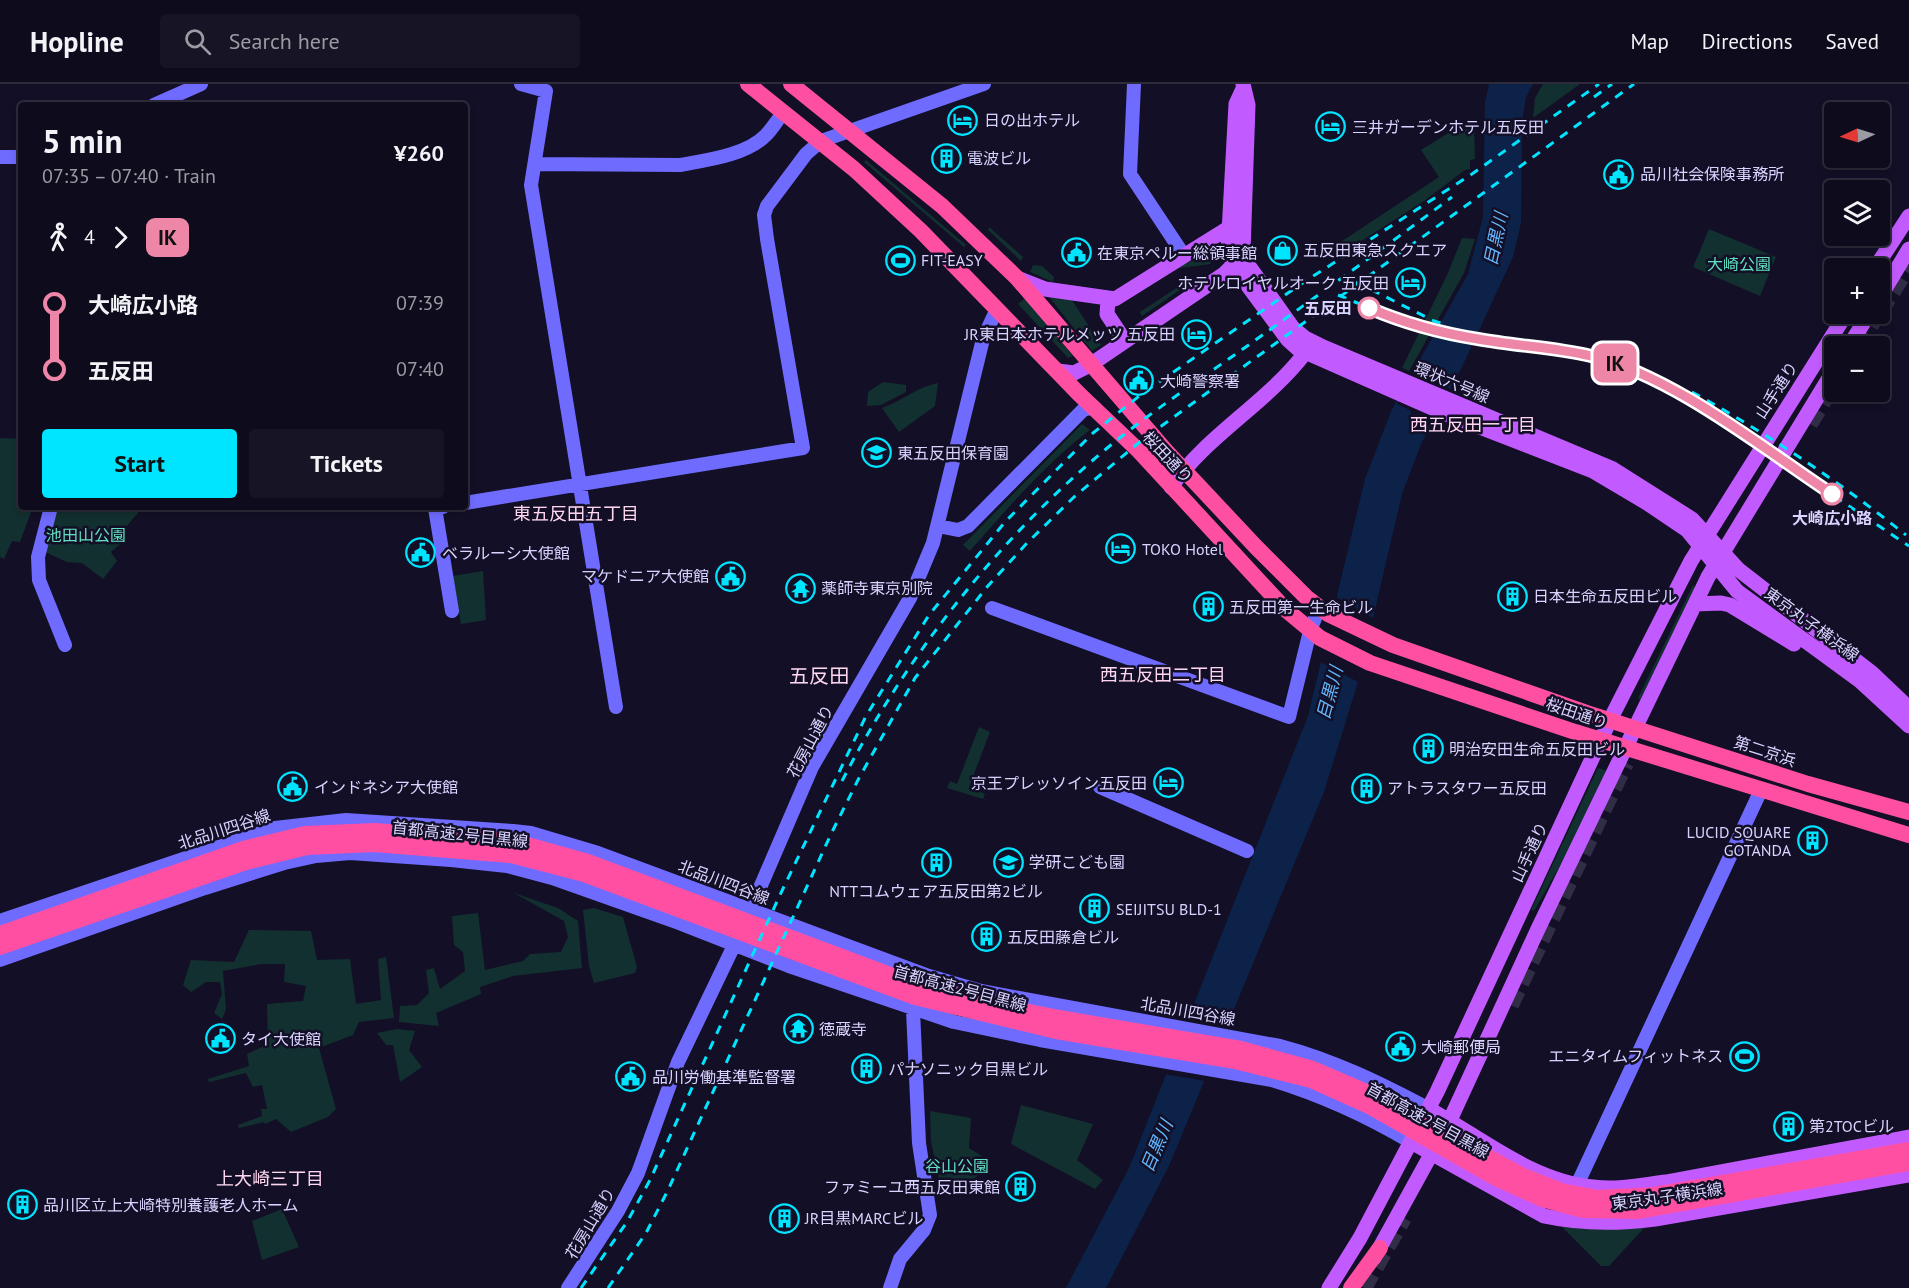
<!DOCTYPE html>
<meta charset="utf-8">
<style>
:root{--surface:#0e0b1c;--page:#171425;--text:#f1f3f6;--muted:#9b9ba3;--line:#2e2b3b;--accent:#00e5ff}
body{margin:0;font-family:"PT Sans","Noto Sans JP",sans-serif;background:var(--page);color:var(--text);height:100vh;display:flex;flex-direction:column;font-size:22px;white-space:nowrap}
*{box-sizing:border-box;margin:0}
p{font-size:20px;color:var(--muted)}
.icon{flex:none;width:33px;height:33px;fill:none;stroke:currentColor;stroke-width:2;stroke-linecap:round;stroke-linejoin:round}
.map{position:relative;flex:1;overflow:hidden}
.details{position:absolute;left:18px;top:18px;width:450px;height:408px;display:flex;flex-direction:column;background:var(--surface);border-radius:6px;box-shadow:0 3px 9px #0003,0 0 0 2px var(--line)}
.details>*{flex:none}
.badge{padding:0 12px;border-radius:9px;font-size:21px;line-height:39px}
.needle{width:39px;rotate:266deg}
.buttons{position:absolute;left:1824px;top:18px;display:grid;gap:12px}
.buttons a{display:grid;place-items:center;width:66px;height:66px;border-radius:6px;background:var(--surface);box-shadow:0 3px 9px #0003,0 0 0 2px var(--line);font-size:30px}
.map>.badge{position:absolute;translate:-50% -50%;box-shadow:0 0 0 3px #fff}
.legs{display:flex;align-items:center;gap:9px;height:66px;padding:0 24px;font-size:20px}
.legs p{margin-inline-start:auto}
.head{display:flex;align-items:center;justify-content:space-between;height:102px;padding:0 24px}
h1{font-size:33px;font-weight:600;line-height:45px}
.button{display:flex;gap:12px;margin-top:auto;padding:12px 24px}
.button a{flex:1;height:69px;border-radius:6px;background:var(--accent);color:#111;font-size:24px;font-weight:600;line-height:69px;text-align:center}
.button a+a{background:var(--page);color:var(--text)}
ul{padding:0 24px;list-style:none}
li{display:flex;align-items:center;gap:21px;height:66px;font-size:22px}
li i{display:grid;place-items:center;width:9px;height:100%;margin:0 8px;background:currentColor}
li i::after{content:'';width:15px;height:15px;margin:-8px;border:4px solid;border-radius:50%;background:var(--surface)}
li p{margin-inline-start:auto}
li:first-child i{background:linear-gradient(#0000 50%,currentColor 0)}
li:last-child i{background:linear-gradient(currentColor 50%,#0000 0)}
header{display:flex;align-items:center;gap:36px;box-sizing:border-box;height:84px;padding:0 30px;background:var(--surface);border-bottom:2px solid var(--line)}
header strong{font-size:28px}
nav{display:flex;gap:33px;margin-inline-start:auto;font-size:21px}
.search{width:420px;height:54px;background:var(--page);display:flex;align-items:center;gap:15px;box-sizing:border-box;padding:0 21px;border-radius:6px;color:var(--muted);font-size:22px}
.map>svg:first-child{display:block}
.green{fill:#12302f}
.water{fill:#0c2248}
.pier{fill:#130f26}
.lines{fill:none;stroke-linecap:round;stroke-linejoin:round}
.highway-tunnel{stroke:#312d47;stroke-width:16;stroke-dasharray:16 8;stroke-linecap:butt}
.secondary{stroke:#6f6bff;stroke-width:14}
.primary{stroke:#c25bff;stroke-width:15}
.highway{stroke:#ff4fa3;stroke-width:16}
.rail{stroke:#00e5ff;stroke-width:3;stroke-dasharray:9 8;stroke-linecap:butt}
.line-1-casing{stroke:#fff;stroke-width:14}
.line-1{stroke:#ee86a7;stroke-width:9}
.stop-1-dot{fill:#fff;stroke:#ee86a7;stroke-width:3}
.labels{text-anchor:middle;stroke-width:5;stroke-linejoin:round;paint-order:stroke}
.poi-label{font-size:16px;fill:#d9d4ff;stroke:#130f26;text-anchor:start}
.park-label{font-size:16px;fill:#5fe0c0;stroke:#130f26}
.stop-label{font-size:16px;font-weight:bold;fill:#d9d4ff;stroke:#130f26;text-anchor:end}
.street-label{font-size:16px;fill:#d9d4ff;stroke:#130f26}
.water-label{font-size:18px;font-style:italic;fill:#62b6ff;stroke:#130f26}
.neighbourhood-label{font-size:18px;fill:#ffd6f0;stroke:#130f26}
.quarter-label{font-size:20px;fill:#ffd6f0;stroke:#130f26}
</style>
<header>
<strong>Hopline</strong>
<div class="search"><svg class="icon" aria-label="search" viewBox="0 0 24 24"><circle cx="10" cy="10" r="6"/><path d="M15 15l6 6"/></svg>Search here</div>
<nav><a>Map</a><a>Directions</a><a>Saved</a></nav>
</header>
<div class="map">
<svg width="1909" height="1204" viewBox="0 0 1909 1204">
<rect width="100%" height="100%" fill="#130f26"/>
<!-- green -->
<path class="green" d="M1543,0H1580L1533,34L1535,14Z
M1461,41L1474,42L1475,75L1470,76V85L1465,86L1424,117L1341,170L1336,161L1439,93L1421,66Z
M866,76L966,161L964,163L864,78Z
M989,143L1023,173L1021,177L988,146Z
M1709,145L1776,173L1760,212L1693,183Z
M1462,154L1475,155L1464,189L1409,287L1402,284L1448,189Z
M1209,170L1211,180L1172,185Z
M1033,181L1042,182L1054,193L1053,198L1030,188Z
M1193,197L1142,232L1140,228L1181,201Z
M1046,209L1072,216L1101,261L1092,267Z
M1025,214L1073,272L1068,274L1018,220Z
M883,298L906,301V308L881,321L867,322L868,308Z
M938,299L935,322L899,348L882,324C902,317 917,303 938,299Z
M1082,340L1090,346C1045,380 1007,425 970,467L963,461Z
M0,354L21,355V423H33L20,458L12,457L4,475L0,473Z
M53,423H143L121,449L125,456L111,468L117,477L103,495L82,479L67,478L45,468Z
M483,487L486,536L461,540L453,492Z
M1693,501L1695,503L1640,616L1638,614Z
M979,643L990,648L969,703L985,710L983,715L947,704L950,697L957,700Z
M1598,684L1608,687L1579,749L1534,827L1531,826Z
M514,809L558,824L578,837L582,884L513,892L480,903L481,910L436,929L439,942L399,938L400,922L417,921L429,909L426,886L434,884L440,905L465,887L463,868L454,861L452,832L478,829L485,886L523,877L530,870L561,868L568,853L564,837Z
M594,824L623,833L637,883L635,889L594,899L589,882L583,826Z
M249,846L311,847L317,876L350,875L356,920L381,916L378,875L386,873L394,934L359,938L353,951L319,964L336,1025L328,1033L291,1048L276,1035L265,1040L264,1038L239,1044L238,1041L262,1032L261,1025H267L262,1001L253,1003L246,989L209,998L208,995L249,982L247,970L268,960L267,920L303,917L306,902L284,898L285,880H261L223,887L226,925L222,935L214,929L222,910L220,898H206L191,908L183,901L191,876L234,878Z
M397,945L415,947L409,966L422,983L400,998L393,961H386L377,949Z
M1021,1021L1093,1040L1077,1076L1103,1096L1095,1105L1011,1060Z
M930,1027L971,1034L969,1064L985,1074L971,1106L961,1107L939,1097L931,1057Z
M282,1125L299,1163L262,1176L252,1137Z
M1561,1142L1645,1143L1609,1182H1601Z"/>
<!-- water -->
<path class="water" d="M1489,0H1533L1526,13L1522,39L1521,139L1513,173L1462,283L1421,360L1402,410L1358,598L1324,708L1169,1082L1106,1204H1066L1129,1084L1308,632L1365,395L1392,325L1468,190L1483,133L1485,18Z"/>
<!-- pier -->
<path class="pier" d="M1411,288L1427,294L1432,292L1435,298L1451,305L1435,337L1419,330L1412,331L1410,326L1397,320Z
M1336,513L1373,534L1358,598L1321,578Z
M1188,928L1230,936L1205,997L1164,990Z"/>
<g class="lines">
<!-- highway-tunnel -->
<path class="highway-tunnel" d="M1880,228L1909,182
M1858,262L1878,230
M1810,340L1834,300
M1511,921L1626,679
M1364,1204L1404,1134"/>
<!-- secondary -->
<path class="secondary" d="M521,0L546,7L531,101L616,623
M1134,0L1130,90L1183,170
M154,21L201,0
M0,73H21
M535,80L680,81C707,76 747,71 766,51C773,44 777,36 784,28
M465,419L803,364L767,155L764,131L767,122L806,70L821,57L984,0
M51,423L38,473L39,496L65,561
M443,423L435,424L452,527
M938,442L958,446L968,442L1083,326L1093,323
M992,524L1289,633L1310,547L1319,524
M1100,703L1247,767
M747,834L812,683L910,514L933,459L983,255L997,225
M0,837L275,744L346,736L513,747L531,749L598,769L929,892L981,907L1280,962C1333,976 1380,999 1429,1025
M0,876L205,804L284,779L316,772L350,769L451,776L507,782L552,794L679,839L789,882L954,938L1040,956L1272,996C1321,1011 1367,1032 1411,1058
M1577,1101L1761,706
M568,1204L618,1127L638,1089L678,978L739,851
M890,1204L900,1175L924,1146L930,1131L919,1059L913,926"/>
<!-- primary -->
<path class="primary" d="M1243,0L1248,21L1243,168L1249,182L1293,244L1305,254L1323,263L1613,385L1692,435L1739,486L1872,589L1909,624
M1243,5L1236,20L1228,167L1234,183L1288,256L1298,265L1441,328L1593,387L1647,419L1687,446L1737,507L1860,597L1909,642
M1875,184L1909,132
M1017,194L1045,205L1115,215L1230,143
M1880,213L1909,165
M1108,215L1107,230L1125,257
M1849,262L1869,230
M1058,287L1074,289L1090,281L1224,190L1239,175
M1171,403C1207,351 1267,319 1305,269
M1695,520L1721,519L1730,521L1794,560
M1429,1025C1480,1053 1533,1098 1593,1103C1618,1106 1642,1101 1666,1098L1909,1053
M1411,1058L1544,1132C1581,1140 1617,1140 1655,1135L1909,1091
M1374,1174L1450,1036L1538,845L1708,493L1834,286
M1329,1204L1360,1154L1437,1008L1610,636L1691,477L1846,230"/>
<!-- highway -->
<path class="highway" d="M748,0L854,85L921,147L1079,310L1139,367L1285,525L1320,554L1370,579L1575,648L1909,751
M791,0L942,122L1017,194L1166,367L1256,463L1306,513L1328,530L1393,561L1587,629L1808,700L1909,728
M0,850L243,765L305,750L375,747L513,757L588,778L917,901L980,918L1059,934L1241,965L1313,985L1376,1012L1523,1092L1561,1107L1598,1114L1654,1111L1909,1066
M0,863L246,778L307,763L374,760L511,771L584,790L915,913L1056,947L1235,977L1311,996L1371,1023L1496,1094L1542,1115L1583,1126L1637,1127L1909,1079
M1351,1204L1380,1164"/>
<!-- rail -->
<path class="rail" d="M1594,13L1612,0
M1356,198L1434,237L1448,241
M1338,211L1408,240L1476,255L1592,272L1635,286L1690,316L1909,462
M1692,308C1768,350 1838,397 1906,451
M842,697C907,571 997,456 1106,365C1152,327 1202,294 1250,260C1317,212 1385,163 1452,113
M581,1204L627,1138L650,1096L779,813L866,632L929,531L1005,438L1093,349L1143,309L1304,198L1472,90L1599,0
M608,1204L646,1149L668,1106L831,750L859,694L915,594L987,503L1027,459L1074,413L1142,356L1634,0"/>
</g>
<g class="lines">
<defs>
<path id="line-1" d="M1369,224C1404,239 1440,249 1478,255C1516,262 1554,263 1591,272C1673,292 1761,363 1832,410"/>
</defs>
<!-- line-1 casing -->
<use href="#line-1" class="line-1-casing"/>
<!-- line-1 -->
<use href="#line-1" class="line-1"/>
</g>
<!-- icons -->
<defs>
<symbol id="hotel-ring" viewBox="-11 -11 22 22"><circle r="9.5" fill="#130f26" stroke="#00e5ff" stroke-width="1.5"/><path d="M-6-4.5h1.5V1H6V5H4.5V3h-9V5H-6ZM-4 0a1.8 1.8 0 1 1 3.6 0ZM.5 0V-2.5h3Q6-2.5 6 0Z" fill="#00e5ff"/></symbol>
<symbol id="building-ring" viewBox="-11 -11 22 22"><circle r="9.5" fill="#130f26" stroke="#00e5ff" stroke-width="1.5"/><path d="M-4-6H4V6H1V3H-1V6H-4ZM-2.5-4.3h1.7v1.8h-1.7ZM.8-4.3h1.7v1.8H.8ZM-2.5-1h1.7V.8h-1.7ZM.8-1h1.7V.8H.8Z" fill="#00e5ff"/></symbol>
<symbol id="civic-ring" viewBox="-11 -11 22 22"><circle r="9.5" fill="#130f26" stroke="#00e5ff" stroke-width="1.5"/><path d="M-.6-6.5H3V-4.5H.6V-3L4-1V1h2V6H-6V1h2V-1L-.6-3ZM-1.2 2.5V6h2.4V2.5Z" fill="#00e5ff"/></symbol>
<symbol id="shop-ring" viewBox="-11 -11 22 22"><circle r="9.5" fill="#130f26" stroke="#00e5ff" stroke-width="1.5"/><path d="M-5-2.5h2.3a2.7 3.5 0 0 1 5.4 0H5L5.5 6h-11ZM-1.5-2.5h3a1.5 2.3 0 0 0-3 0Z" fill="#00e5ff"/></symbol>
<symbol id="stadium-ring" viewBox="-11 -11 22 22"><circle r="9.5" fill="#130f26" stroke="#00e5ff" stroke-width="1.5"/><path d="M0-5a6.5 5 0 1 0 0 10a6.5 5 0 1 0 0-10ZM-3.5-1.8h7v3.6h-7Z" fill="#00e5ff"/></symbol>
<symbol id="school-ring" viewBox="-11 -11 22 22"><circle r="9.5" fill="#130f26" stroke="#00e5ff" stroke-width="1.5"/><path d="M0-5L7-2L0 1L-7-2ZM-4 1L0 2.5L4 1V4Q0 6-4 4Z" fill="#00e5ff"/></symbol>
<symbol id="temple-ring" viewBox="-11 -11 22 22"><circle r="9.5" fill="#130f26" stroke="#00e5ff" stroke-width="1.5"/><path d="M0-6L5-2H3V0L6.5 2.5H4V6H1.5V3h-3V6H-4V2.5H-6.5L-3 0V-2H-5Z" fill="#00e5ff"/></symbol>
</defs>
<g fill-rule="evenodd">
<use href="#hotel-ring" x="946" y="20" width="33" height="33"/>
<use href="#hotel-ring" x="1314" y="26" width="33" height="33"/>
<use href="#building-ring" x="930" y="58" width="33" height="33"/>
<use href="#civic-ring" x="1602" y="74" width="33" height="33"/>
<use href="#shop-ring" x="1266" y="150" width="33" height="33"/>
<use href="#civic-ring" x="1060" y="152" width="33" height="33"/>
<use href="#stadium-ring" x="884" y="160" width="33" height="33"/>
<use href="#hotel-ring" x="1394" y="182" width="33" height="33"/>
<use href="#hotel-ring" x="1180" y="234" width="33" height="33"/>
<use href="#civic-ring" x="1122" y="280" width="33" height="33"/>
<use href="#school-ring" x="860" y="352" width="33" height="33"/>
<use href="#hotel-ring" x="1104" y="448" width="33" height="33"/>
<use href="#civic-ring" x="404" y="452" width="33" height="33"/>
<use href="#civic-ring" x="714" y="476" width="33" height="33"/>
<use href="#temple-ring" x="784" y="488" width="33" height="33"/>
<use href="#building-ring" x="1496" y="496" width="33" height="33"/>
<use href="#building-ring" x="1192" y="506" width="33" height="33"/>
<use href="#building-ring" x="1412" y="648" width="33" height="33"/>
<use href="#hotel-ring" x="1152" y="682" width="33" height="33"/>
<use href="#civic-ring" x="276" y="686" width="33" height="33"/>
<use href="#building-ring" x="1350" y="688" width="33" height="33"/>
<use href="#building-ring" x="1796" y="740" width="33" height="33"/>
<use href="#school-ring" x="992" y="762" width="33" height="33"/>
<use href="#building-ring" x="920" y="762" width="33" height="33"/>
<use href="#building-ring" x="1078" y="808" width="33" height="33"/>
<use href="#building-ring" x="970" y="836" width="33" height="33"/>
<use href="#temple-ring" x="782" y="928" width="33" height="33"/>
<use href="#civic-ring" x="204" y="938" width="33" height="33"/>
<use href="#civic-ring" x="1384" y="946" width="33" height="33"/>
<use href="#stadium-ring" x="1728" y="956" width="33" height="33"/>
<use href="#building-ring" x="850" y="968" width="33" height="33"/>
<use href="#civic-ring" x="614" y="976" width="33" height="33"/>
<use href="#building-ring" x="1772" y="1026" width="33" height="33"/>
<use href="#building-ring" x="1004" y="1086" width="33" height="33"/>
<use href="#building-ring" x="6" y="1104" width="33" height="33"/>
<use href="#building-ring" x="768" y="1118" width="33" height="33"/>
</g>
<!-- markers -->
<g class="stop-1-dot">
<circle cx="1369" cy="224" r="10"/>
<circle cx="1832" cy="410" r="10"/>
</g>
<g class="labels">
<!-- poi labels -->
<g class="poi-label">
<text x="984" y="42">日の出ホテル</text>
<text x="1352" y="49">三井ガーデンホテル五反田</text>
<text x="967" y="80">電波ビル</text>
<text x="1640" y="96">品川社会保険事務所</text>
<text x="1303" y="172">五反田東急スクエア</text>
<text x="1097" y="175">在東京ペルー総領事館</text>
<text x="921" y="182">FIT-EASY</text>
<text x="1389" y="205" text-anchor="end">ホテルロイヤルオーク 五反田</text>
<text x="1175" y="256" text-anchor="end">JR東日本ホテルメッツ 五反田</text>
<text x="1160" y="303">大崎警察署</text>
<text x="897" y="375">東五反田保育園</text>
<text x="1142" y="471">TOKO Hotel</text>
<text x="442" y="475">ベラルーシ大使館</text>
<text x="709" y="498" text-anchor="end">マケドニア大使館</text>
<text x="821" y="510">薬師寺東京別院</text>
<text x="1533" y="518">日本生命五反田ビル</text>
<text x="1229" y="529">五反田第一生命ビル</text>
<text x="1449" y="671">明治安田生命五反田ビル</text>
<text x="1147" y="705" text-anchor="end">京王プレッソイン五反田</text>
<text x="314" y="709">インドネシア大使館</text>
<text x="1387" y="710">アトラスタワー五反田</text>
<text x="1791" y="754" text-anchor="end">LUCID SQUARE<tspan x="1791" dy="18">GOTANDA</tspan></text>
<text x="1029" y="784">学研こども園</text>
<text x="936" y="813" text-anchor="middle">NTTコムウェア五反田第2ビル</text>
<text x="1116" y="831">SEIJITSU BLD-1</text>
<text x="1007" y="859">五反田藤倉ビル</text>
<text x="819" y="951">徳蔵寺</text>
<text x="241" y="961">タイ大使館</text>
<text x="1421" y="969">大崎郵便局</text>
<text x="1723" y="978" text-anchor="end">エニタイムフィットネス</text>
<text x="888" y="991">パナソニック目黒ビル</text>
<text x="652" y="999">品川労働基準監督署</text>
<text x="1809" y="1048">第2TOCビル</text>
<text x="1000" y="1109" text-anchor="end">ファミーユ西五反田東館</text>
<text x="43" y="1127">品川区立上大崎特別養護老人ホーム</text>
<text x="805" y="1140">JR目黒MARCビル</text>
</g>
<!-- park labels -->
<g class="park-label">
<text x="1739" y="186">大崎公園</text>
<text x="86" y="457">池田山公園</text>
<text x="957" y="1088">谷山公園</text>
</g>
<!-- stop labels -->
<g class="stop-label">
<text x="1352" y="230">五反田</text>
<text x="1832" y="440" text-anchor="middle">大崎広小路</text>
</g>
<!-- street labels -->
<g class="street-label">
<text transform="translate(1452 298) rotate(23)" y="6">環状六号線</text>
<text transform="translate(1776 306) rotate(-57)" y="6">山手通り</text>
<text transform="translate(1168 373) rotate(47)" y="6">桜田通り</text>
<text transform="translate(1812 540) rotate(36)" y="6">東京丸子横浜線</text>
<text transform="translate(1577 629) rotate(19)" y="6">桜田通り</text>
<text transform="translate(810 657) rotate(-62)" y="6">花房山通り</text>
<text transform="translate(1765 667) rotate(18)" y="6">第二京浜</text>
<text transform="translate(224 745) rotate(-18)" y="6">北品川四谷線</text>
<text transform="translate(460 750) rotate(6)" y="6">首都高速2号目黒線</text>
<text transform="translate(1529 768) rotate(-65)" y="6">山手通り</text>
<text transform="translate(724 798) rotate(21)" y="6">北品川四谷線</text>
<text transform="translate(960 904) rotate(15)" y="6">首都高速2号目黒線</text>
<text transform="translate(1188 927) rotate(10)" y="6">北品川四谷線</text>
<text transform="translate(1428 1036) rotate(29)" y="6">首都高速2号目黒線</text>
<text transform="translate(1667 1112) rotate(-8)" y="6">東京丸子横浜線</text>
<text transform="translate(590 1139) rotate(-59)" y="6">花房山通り</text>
</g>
<!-- water labels -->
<g class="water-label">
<text transform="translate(1496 155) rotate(-78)" y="6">目黒川</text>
<text transform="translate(1330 609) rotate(-75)" y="6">目黒川</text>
<text transform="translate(1157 1062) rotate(-67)" y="6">目黒川</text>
</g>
<!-- neighbourhood labels -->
<g class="neighbourhood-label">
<text x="1473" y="347">西五反田一丁目</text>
<text x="576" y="436">東五反田五丁目</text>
<text x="1163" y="597">西五反田二丁目</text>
<text x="270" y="1101">上大崎三丁目</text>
</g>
<!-- quarter labels -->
<g class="quarter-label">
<text x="819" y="599">五反田</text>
</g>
</g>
</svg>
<div class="buttons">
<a><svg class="needle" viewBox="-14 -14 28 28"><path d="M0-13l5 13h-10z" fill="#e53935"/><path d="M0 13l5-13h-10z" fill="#9b9ba3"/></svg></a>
<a><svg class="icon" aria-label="layers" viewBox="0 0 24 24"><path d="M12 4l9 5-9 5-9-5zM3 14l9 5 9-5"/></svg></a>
<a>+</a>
<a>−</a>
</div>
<b class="badge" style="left:1615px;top:279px;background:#ee86a7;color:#111">IK</b>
<section class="details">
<div class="head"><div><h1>5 min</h1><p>07:35 – 07:40 · Train</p></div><b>¥260</b></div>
<div class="legs"><svg class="icon" aria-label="walk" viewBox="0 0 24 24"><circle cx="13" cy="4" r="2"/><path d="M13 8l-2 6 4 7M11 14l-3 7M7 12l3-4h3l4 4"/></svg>4<svg class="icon" aria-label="forward" viewBox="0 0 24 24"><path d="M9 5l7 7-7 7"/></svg><b class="badge" style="background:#ee86a7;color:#111">IK</b></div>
<ul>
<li><i style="color:#ee86a7"></i><b>大崎広小路</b><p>07:39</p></li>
<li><i style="color:#ee86a7"></i><b>五反田</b><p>07:40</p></li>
</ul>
<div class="button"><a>Start</a><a>Tickets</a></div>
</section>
</div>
